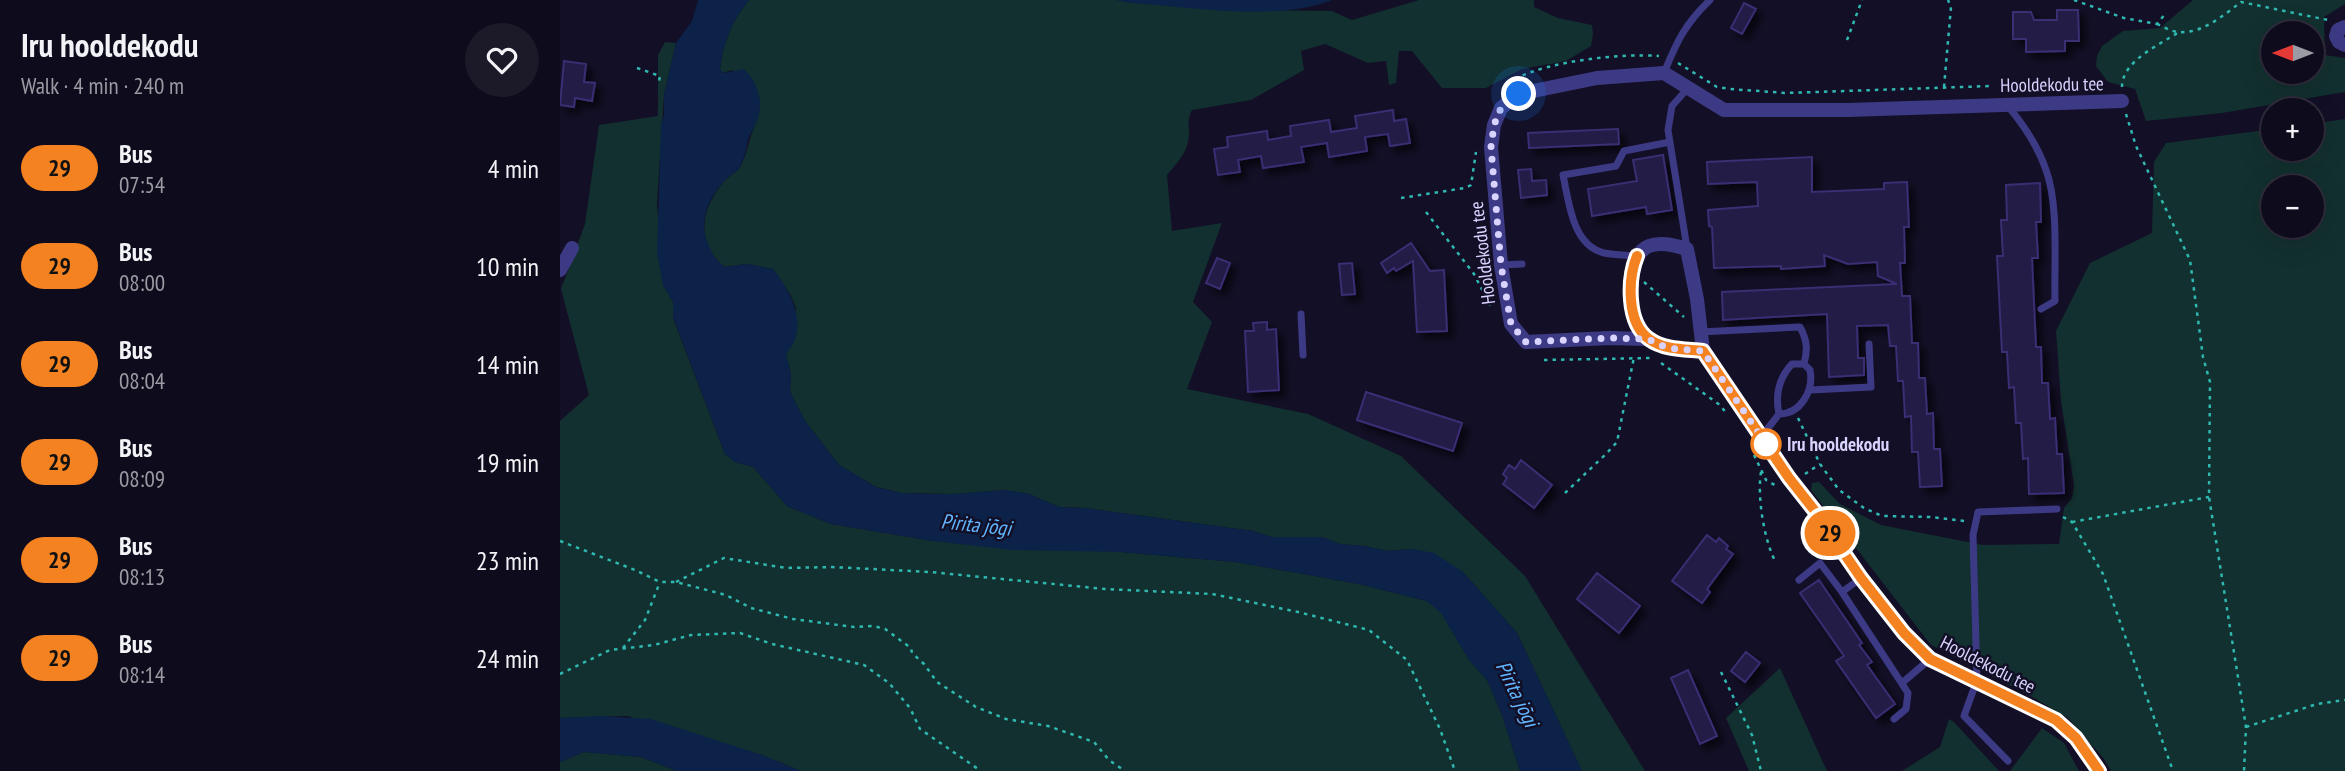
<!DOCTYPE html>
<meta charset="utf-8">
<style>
:root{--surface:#0e0b1c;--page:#1c1929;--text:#f1f3f6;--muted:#9b9ba3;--line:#2e2b3b}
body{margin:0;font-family:"PT Sans Narrow",sans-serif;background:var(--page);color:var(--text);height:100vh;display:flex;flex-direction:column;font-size:26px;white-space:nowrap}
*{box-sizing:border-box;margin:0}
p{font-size:23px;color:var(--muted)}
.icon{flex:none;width:38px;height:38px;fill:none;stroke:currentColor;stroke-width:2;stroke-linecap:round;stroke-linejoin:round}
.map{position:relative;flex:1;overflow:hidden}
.panel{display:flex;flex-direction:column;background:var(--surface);width:560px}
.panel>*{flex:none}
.badge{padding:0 14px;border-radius:23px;font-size:24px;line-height:46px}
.needle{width:46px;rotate:270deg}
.tools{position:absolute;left:1701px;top:21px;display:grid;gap:14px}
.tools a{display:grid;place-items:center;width:63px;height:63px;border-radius:50%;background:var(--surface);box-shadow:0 7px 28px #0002,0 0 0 2px var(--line);font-size:35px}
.you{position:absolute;width:35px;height:35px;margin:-18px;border:5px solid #fff;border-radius:50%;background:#1a73e8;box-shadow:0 0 0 10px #1a73e833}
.map>.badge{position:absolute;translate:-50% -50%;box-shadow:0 0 0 4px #fff}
.round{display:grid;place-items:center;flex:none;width:74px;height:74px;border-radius:37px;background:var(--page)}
.summary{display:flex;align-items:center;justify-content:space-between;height:119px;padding:0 21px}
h1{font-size:33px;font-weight:800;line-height:52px}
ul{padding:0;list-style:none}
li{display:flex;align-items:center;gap:21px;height:98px;padding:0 21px}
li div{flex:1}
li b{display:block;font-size:26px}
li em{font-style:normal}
li .badge{min-width:77px;font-weight:700;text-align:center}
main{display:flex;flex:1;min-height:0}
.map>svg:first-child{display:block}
.green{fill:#12302f;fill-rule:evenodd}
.water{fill:#0c2248}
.building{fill:#241b47;stroke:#3b2d73;stroke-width:2;filter:url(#shadow)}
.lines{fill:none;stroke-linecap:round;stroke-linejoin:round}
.path{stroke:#2fb8b0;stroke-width:2.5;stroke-dasharray:3.5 5;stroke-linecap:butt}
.lane{stroke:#3d3a85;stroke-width:7}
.street{stroke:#3d3a85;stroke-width:14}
.line-casing{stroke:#fff;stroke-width:16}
.line{stroke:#f58220;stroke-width:10}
.walk{stroke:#d9d4ff;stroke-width:7;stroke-dasharray:0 12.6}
.stop-dot{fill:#fff;stroke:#f58220;stroke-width:3.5}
.labels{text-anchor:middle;stroke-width:5;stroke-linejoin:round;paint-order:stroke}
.street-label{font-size:19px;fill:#d9d4ff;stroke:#130f26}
.stop-label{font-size:19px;font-weight:bold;fill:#d9d4ff;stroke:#130f26;text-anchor:start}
.water-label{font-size:21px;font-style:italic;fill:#62b6ff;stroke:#130f26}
</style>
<main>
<section class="panel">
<div class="summary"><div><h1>Iru hooldekodu</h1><p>Walk · 4 min · 240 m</p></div><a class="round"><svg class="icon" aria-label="heart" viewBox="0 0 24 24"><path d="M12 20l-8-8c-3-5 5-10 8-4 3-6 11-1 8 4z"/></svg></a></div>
<ul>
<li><span class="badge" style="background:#f58220;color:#111">29</span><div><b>Bus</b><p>07:54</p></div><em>4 min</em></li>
<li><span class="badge" style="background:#f58220;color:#111">29</span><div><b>Bus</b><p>08:00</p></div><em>10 min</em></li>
<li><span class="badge" style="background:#f58220;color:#111">29</span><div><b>Bus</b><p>08:04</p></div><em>14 min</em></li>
<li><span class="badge" style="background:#f58220;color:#111">29</span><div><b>Bus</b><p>08:09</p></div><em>19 min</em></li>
<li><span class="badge" style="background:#f58220;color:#111">29</span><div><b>Bus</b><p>08:13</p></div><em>23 min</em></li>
<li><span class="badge" style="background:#f58220;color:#111">29</span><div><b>Bus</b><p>08:14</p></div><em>24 min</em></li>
</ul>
</section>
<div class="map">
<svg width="1785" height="771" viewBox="0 0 1785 771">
<defs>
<filter id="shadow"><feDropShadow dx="6" dy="6" stdDeviation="3.5" flood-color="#0009"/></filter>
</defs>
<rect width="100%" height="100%" fill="#130f26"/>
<!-- green -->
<path class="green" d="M189,0H556L677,10L772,11L792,20L859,0H974V7L998,18L1032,25L1033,34L1031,46L1006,61L962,69L926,88H882L852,51H839L836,83L829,85L826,61L808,63L765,44L741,51L744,70L691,100L632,110C627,120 629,123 629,133C629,151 618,162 607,175L612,231L662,223L633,302L652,322L627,389L748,414L841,456L965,576L1085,771H1022L957,633L903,572L853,549L828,551L804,546L780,544L762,537H712L693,531L525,508L499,507L469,494L445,490L394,494L341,493L316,487L279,465L245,421L230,392L231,374L226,354L236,308L230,294L213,269L187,264L165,267C158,262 155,258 151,251C137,225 147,203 164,181C169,176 177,172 180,167C187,156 189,135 197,121L173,70L162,73L160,69C163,43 172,20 189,0Z
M1633,0H1785V4L1764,17L1765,55L1785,58V92L1662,113L1586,121L1575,89L1548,82L1536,66L1537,56L1542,46L1563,31L1600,28ZM1713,33H1752V72H1713Z
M105,42L116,43L104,95L97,203L103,285L113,302V318L165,454L175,462L193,467L227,506L271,524L373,541L561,552L676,562L799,584L867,601L881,612L909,660L927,680L942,715L960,771H241L202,755L67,716L0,718V421L29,395L1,289L25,224L39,125L98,116V55Z
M1785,119V771H1551L1544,759L1508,718L1474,698L1371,645L1251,490L1252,483L1259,482L1280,504L1321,525L1423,545L1499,544L1504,508L1512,498L1514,486L1501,401L1496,331L1530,263L1592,233L1594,162L1606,143L1713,129V149H1752V124ZM1713,187H1752V226H1713Z
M1220,668L1267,771H1189L1166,718Z
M1389,719L1394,722L1439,771H1342L1380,747Z
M1482,728L1504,743L1519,771H1450Z
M24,752L81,757L117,771H0V762Z"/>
<!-- water -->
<path class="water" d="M138,0H189C172,20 163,43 160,69L163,73L184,69C198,83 205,103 196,123C194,128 191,132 189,137C186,146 185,160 179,168C176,172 171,175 167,178C149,196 137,222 149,246C153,255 157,262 165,267L187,264L213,269C232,293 250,328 226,354L231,374L230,392L245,421L279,465L316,487L341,493L367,494H394L445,490L469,494L499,507L525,508L693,531L712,537H762L780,544L804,546L828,551L853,549L874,553L903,572L957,633L1022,771H960L942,715L927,680L909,660L881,613L867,601L799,584L676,562L561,552L452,550L373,541L271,524L227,506L193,467L175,462L165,454L113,317V302L103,285L97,253L101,124L104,115V95L116,43L132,21Z
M556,0H772C717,22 631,7 571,3Z
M40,716L91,719L202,755L241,771H117L81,757L24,752L0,762V718Z"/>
<!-- building -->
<path class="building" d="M1184,3L1196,9L1182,34L1171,28Z
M1497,10H1518L1519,41H1505V51L1466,52V39H1453V12H1471L1474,20H1497Z
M4,61L26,64L24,82L35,83L32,101L15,98L14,107L0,105Z
M833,110L834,121L846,119L850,143L830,146L828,134L805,137L807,151L769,157L767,143L741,147L744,162L703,168L701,156L678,160L680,172L658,175L654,149L668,147L667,137L707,131L708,140L731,136L730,126L769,120L771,132L797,128L795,116Z
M1058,129L1059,144L969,148L968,133Z
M1103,155L1112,210L1087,214L1086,207L1032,216L1028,189L1077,181L1073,160Z
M1252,157V192L1324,189V183L1347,182L1349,227H1344L1345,263H1340L1342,296H1350L1352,343H1358L1359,378H1365L1367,414L1373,413L1374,449H1380L1382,486L1360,487L1358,452H1352L1351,416L1345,417L1343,381H1338L1336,346H1330L1328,325L1297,326L1298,358H1304V375L1269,377L1267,314L1163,320L1162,292L1337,284L1318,276L1317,262L1288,264L1264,255L1265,266L1221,269V266L1154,268L1152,227L1149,226L1148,210L1198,206L1197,182L1148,184L1147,162Z
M971,169L972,181L986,180L987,195L961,198L958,170Z
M1480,183L1481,222H1476L1478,258H1472L1476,347H1481L1482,383H1488L1490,419L1495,418L1497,454H1502L1504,493L1469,494L1468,458L1463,459L1461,423H1456L1454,387L1449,388L1447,352H1442L1437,256H1443L1441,220H1447L1446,185Z
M851,243L870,271L884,270L887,331L857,332L853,261L836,271L834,268L827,273L821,263Z
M657,258L670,263L660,289L646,283Z
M792,263L795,294L782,295L779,264Z
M707,322V330L716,329L719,390L688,392L685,331H694L693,323Z
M806,392L902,423L893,451L797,420Z
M961,460L992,485L974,508L943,484L947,478L943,474L949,465L955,469Z
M1147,535L1156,542L1159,538L1168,546L1166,549L1173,554L1147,589L1150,592L1142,603L1112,581Z
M1037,573L1080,606L1059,633L1017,599Z
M1259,580L1302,643L1299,645L1312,662L1307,665L1335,704L1316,718L1276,661L1284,656L1240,593Z
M1186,652L1200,663L1185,682L1171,671Z
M1128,670L1157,736L1140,744L1111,678Z"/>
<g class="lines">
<!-- path -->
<path class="path" d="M1514,0L1564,18L1597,24L1605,14
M1597,24C1604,27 1612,32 1619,32C1642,34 1664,15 1681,2L1768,20
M1287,40L1302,0
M1118,63L1157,87L1170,89L1226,93L1431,86
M77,68L100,76L99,81
M955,79C989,61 1061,53 1099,56
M1384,87L1391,7L1388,0
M1562,87C1562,61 1599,45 1619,32
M1566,114L1576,146L1630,260L1643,357L1650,382L1649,497L1686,727L1684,771
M841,198L905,188L911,185L916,152
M866,212L914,274L932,309
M1084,282L1124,317
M984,360L1092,358
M1101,363L1160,405L1167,414
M1238,418L1260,464L1279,490L1304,508L1322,516L1370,517L1405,521
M1194,455L1206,480L1218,487
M1201,472C1197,497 1204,539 1215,561
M1245,474L1260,464
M1005,493L1046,454L1057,442L1074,357
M1503,517L1512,522L1543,574L1613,771
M1512,522L1649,497
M0,541L75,570L100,582H116L166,595L191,608L233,619L294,627L314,626L325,629L351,648L352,653L364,664L377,682L416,707L446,719L488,726L534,742L549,760L565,771
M116,582L164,558L226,568L272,567L370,572L545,589L652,594L738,612L809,630L847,660L880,729L895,771
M63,648L85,620L100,582
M1161,672L1192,735L1201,771
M0,674L50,650L94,645L131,635L180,633L212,644L304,665L329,683L350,708L360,729L421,771
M1686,727L1757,704L1785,700"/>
<!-- lane -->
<path class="lane" d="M1104,73C1117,41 1125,24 1150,0
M1447,105C1463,124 1478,146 1486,170C1499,205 1494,262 1495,301L1481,309
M1127,248L1108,130L1112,106L1128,88
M1077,256C1067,255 1055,255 1044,253C1012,245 1009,202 1003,175L1056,166L1064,151L1110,142
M941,265L962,264
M741,314L743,355
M1140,332L1240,327C1247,340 1248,349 1244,364
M1251,390L1311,387L1309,344
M1202,436L1219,414C1241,414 1254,390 1250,370L1244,364H1232C1218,379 1215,395 1219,414
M1239,580L1260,563L1282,592L1348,693L1346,709L1334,719
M1282,592L1301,578
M1342,683L1370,659
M1448,761L1404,716L1417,680L1413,535L1418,512L1497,509"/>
<!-- street -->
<path class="street" d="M1785,27L1778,30L1776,36L1779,42L1785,45
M0,270L12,248
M1088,339C1081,330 1075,321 1072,310C1068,292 1069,254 1089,246C1101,241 1116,246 1127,249L1137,299L1143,351L1229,478L1255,511L1301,578L1344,633L1370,659L1496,720L1516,738L1539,771
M1143,351L1107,348L1088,339L1049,338L966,342L951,324L941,265L931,147L934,125L941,108L959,94L1037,78L1104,73L1164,110H1288L1562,101"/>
</g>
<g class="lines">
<defs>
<path id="line" d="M1077,256C1068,278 1066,323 1089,339C1104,350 1125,349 1143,351L1229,478L1255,511L1301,578L1344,633L1370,659L1496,720L1516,738L1539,771"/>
</defs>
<!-- line casing -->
<use href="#line" class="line-casing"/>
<!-- line -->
<use href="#line" class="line"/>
<!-- walk -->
<path class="walk" d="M959,94L941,108L934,125L931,147L941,265L951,324L966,342L1049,338L1088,339L1107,348L1143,351L1206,444"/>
</g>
<!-- markers -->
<circle class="stop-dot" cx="1206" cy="444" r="14"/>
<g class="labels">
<!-- street labels -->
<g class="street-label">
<text transform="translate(1492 84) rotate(-1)" y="7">Hooldekodu tee</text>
<text transform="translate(922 253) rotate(-97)" y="7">Hooldekodu tee</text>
<text transform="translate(1428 664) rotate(27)" y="7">Hooldekodu tee</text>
</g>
<!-- stop labels -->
<g class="stop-label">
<text x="1227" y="451">Iru hooldekodu</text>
</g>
<!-- water labels -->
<g class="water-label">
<text transform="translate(416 525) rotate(6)" y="7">Pirita jõgi</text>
<text transform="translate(957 694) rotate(64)" y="7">Pirita jõgi</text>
</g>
</g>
</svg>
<div class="tools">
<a><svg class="needle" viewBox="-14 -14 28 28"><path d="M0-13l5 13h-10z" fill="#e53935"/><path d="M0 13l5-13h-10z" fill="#9b9ba3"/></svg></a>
<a>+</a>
<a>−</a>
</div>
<div class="you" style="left:959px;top:94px"></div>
<b class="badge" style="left:1270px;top:533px;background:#f58220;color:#111">29</b>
</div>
</main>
